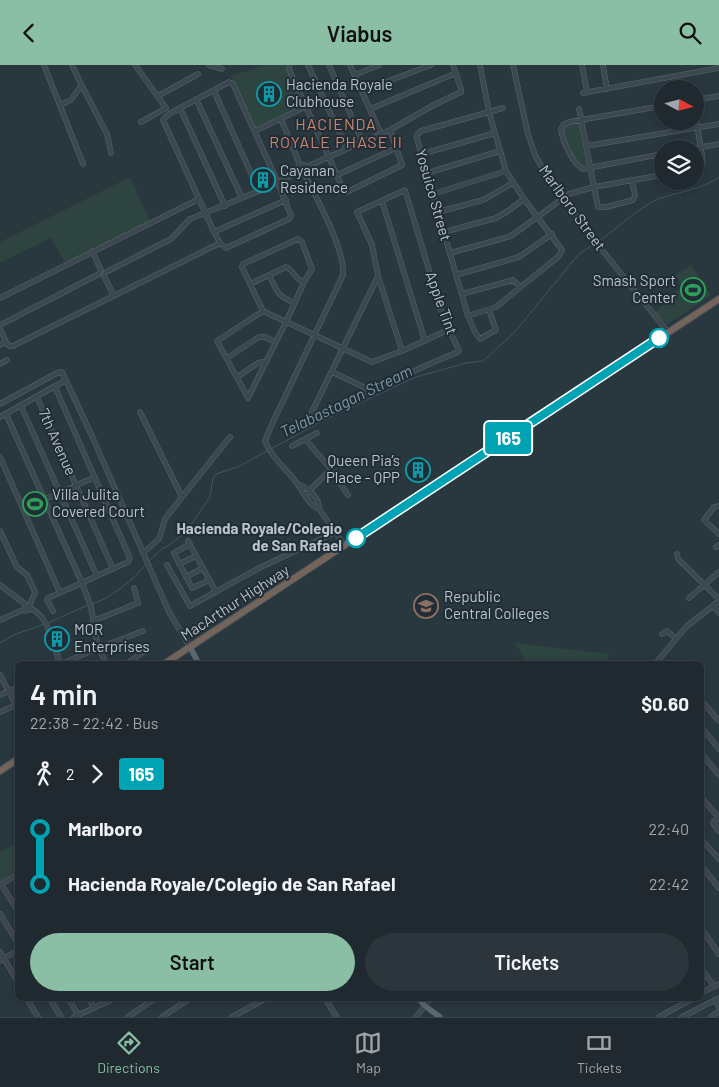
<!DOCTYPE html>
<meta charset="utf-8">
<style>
:root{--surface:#1f292f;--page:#2c353b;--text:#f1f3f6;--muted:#a1a6aa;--line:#3c454b;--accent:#8abfa5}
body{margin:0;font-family:Barlow,sans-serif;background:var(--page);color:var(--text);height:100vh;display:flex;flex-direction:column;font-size:19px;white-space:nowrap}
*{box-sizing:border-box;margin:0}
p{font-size:16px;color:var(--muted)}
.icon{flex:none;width:28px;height:28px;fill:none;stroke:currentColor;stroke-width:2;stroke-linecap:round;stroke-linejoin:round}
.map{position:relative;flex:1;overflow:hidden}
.sheet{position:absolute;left:15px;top:596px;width:689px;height:340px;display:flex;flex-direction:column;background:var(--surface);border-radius:8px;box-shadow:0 2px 8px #0003,0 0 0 1px var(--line)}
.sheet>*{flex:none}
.badge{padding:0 10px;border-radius:4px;font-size:18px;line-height:32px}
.needle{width:32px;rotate:97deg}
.buttons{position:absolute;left:654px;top:15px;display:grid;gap:10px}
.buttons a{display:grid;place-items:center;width:50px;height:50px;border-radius:50%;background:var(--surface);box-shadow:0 2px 8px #0003,0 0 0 1px var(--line);font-size:25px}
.map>.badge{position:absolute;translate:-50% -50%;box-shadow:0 0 0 2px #fff}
.legs{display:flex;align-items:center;gap:8px;height:55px;padding:0 15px;font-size:16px}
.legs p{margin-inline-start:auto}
.headline{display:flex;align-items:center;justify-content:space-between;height:85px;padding:0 15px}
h1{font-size:28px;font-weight:600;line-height:38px}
.primary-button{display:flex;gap:10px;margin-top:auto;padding:10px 15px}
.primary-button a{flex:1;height:58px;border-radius:30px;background:var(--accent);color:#111;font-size:20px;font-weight:600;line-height:58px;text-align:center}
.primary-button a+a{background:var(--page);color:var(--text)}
ul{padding:0 15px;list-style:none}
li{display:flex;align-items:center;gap:18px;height:55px;font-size:19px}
li i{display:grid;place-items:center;width:8px;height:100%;margin:0 6px;background:currentColor}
li i::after{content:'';width:12px;height:12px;margin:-6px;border:4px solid;border-radius:50%;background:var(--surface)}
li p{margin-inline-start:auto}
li:first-child i{background:linear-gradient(#0000 50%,currentColor 0)}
li:last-child i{background:linear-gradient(currentColor 50%,#0000 0)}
header{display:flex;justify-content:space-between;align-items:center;height:65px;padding:0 15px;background:var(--accent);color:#111;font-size:22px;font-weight:600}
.tab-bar{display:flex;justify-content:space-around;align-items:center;height:70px;border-top:1px solid var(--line);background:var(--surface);font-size:14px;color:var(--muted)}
.tab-bar a{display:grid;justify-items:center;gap:2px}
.tab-bar .selected{color:var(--accent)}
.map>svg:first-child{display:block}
.green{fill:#2e4440}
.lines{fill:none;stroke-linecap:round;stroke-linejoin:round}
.stream{stroke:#3e5765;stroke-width:1}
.minor-casing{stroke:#5a666d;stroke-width:5.5}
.major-casing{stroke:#49545c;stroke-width:6}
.highway-casing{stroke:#47535a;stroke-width:8}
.minor{stroke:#3c484f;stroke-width:4.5}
.major{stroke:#5b686f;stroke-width:5}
.highway{stroke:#74645a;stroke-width:6}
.line-1-casing{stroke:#fff;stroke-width:11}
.line-1{stroke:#00a3b4;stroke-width:8}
.stop-1-dot{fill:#fff;stroke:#00a3b4;stroke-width:2.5}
.labels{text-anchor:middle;stroke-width:4;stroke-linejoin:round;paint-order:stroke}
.poi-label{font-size:15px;fill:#b9c3ca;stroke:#212d35;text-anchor:start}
.street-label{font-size:15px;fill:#b9c3ca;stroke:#212d35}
.stop-label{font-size:15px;font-weight:bold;fill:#b9c3ca;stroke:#212d35;text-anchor:end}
.neighbourhood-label{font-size:16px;letter-spacing:1px;fill:#cc8571;stroke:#212d35}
.water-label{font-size:16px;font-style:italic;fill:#7d99aa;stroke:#212d35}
</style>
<header><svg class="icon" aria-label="back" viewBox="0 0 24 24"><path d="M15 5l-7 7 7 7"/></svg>Viabus<svg class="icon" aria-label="search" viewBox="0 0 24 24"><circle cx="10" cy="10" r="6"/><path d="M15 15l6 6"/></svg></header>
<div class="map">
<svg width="719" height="952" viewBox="0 0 719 952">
<rect width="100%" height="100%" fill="#29373f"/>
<!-- green -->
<path class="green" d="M265,0H285L304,44L255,66L231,11Z
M575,58L579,60L588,101L583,102L580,100L571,88L562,66L565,61Z
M130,112L150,156L65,198L51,173L0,198V177Z
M691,200L711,230L667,260L655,247L682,221L675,210Z
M515,578L609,589L608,599H528Z
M17,778V806L0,817V787Z"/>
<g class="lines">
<!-- stream -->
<path class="stream" d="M598,177C619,162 637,143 661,133C681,126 702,125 719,112
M271,384L322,356L413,313L466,298L483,296L514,268L578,190L594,179
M149,496L163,483L168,481L186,467L210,432L213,413L216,409L238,402L267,386
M92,539C112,532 133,516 146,499
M48,558L88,540
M0,578L13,570L45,559"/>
<defs>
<path id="minor" d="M44,0L83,99
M72,0L81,19L107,69L111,88
M135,0L166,43L141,57
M209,0L222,4
M289,0V4L344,126L347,127L402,100L390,65L432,41L461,27V24L453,0
M308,0L347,84
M329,0L363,78
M350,0L381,69
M513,0L528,69L535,90L544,106L594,175L668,267
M582,0L587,27
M603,0L607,24
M355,10L379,0
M229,17L233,19L278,118L291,151L289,154L226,183L220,178L214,167L163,55L169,49Z
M214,26L259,126
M362,26L431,0
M583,28L719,3
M158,31L198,9
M196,34L242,133
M695,35L719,31
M60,40L71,35L81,21
M662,41L569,57L563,60L561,65C563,77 572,98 583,104L662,89
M180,43L225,141
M370,44L456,8
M579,44L598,142H607L633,135L635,130L632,116
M695,48L703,96L701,102L695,104
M281,54L300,100
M255,66L305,42
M586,81L719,59
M691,84L719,79
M422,89L495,68
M297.5 104a4.5 4.5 0 1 1 9 0a4.5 4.5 0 1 1-9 0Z
M306,102L390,65
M304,108C317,135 345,183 343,210L272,359L265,376C271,392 286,404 296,417C303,426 308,440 319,444L345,481
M427,108L500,86
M337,110L396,83
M433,129L506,106
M382,136L425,276
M438,147L483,135L513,118
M214,167L286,135
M444,167L496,153L508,146L524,134
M92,186L101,205
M450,188L511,171L569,129L594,122L662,110
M106,207L171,174L190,154L259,126L299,107
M269,210C277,226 277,231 295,238
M456,210L519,192L552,169
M104,211L114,231
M378,211L402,286
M250,219L286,202C294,205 294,214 304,217
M462,229L513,215L520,222
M0,233L199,134
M489,245L496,265L480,274L475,267L468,251L417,74V70L421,66L503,43
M263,246L217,276L248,333L286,257L304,217L312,204L302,177L298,174L243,199L242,202L263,246L372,297L402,286L448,265
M468,251L496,242L559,191L562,185L524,134L506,106L489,47L480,0
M0,260L99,209
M0,264L6,277
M0,280L6,277L9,281H13L220,178
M227,293L259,272H265L275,277
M0,299L7,295
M332,307L372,326
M237,312L258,298L267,296
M37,332L113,504
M0,339L57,308L62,307L92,371L169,547L190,582
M21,341L97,511
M140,347L182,432L165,454L159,474L143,488
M6,349L82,518L91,542L98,583L107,599
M0,352L66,315
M307,357L378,211L372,180L357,147L405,125L444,255L459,285L458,287C411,306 365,329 318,348L312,346
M306,375L329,402L348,430
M292,381L317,368
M0,392L60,528
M298,419C307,422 320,433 319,444
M305,430L331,404
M182,432L230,372
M45,434L95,412
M719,441L714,442L704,455L719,469
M0,466L17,502L27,510L35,527L29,542
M188,476L216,527
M190,479L174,488L192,523L210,515
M716,482L719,480
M677,489L678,494L719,534
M179,499L196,491
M167,500L190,541L259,503L336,467
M186,512L203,503
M0,520L25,539L26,546L29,545V543
M689,533L719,507
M713,541L719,548
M30,543C49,551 54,581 60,599
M53,546L47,535L48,533L128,497L130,493L55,322
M0,555L25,544
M93,556L138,538L134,523
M662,569L667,566L675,573
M61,599L98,583L143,566
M126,599L148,584
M655,599L687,561L719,536
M0,610L18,644
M0,630L18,622
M701,635L719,656
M0,647L16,640
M701,662L719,684
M701,688L719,710
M701,732L718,752
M719,752L713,758L719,766
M701,774L719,794
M701,800L719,823
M1,819L18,846
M0,820L18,809
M0,849L18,878
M701,863L719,889
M0,887L18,917
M0,896L18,885
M701,903L714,921
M701,928L719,919
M27,934L38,952
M50,934L61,952
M69,934L78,950
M89,934L94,943
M325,934L337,952
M715,935L719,942
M74,952L113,934
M128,952L154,934
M162,952L189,934
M232,952L265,934
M416,952L430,934
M659,952L692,934
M682,952L719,933
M711,952L719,946"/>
<path id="major" d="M190,582L199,599
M419,934L425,941L440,952"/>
<path id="highway" d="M164,599L719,234
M0,706L18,694"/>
</defs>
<!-- minor casing -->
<use href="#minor" class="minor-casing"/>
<!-- major casing -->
<use href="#major" class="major-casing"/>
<!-- highway casing -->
<use href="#highway" class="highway-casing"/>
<!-- minor -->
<use href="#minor" class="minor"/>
<!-- major -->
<use href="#major" class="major"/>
<!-- highway -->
<use href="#highway" class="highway"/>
</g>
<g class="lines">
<defs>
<path id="line-1" d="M356,473L659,273"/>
</defs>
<!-- line-1 casing -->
<use href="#line-1" class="line-1-casing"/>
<!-- line-1 -->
<use href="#line-1" class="line-1"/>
</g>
<!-- icons -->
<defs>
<symbol id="building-ring" viewBox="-11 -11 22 22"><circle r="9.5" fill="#212d35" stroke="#0f9aa8" stroke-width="1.5"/><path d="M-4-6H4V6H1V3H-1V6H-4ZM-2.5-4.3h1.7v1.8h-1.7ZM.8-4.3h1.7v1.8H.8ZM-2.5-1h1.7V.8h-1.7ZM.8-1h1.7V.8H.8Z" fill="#0f9aa8"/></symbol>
<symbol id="stadium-ring" viewBox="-11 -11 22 22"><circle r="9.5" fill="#212d35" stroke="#2e9e5b" stroke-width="1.5"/><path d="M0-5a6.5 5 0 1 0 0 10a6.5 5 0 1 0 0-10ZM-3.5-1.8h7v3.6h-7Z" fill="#2e9e5b"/></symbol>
<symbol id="university-ring" viewBox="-11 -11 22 22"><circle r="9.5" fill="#212d35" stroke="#8d6e63" stroke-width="1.5"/><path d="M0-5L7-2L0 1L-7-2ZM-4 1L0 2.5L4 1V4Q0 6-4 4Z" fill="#8d6e63"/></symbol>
</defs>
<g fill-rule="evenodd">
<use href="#building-ring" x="255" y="15" width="28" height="28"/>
<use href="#building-ring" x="249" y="101" width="28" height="28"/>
<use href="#stadium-ring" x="679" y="211" width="28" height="28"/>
<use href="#building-ring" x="404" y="391" width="28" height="28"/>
<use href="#stadium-ring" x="21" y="425" width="28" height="28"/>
<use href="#university-ring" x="412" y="527" width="28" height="28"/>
<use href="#building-ring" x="43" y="560" width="28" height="28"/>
</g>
<!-- markers -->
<g class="stop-1-dot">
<circle cx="659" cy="273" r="9"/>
<circle cx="356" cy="473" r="9"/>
</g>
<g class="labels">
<!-- poi labels -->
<g class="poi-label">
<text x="286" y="25">Hacienda Royale<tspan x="286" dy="17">Clubhouse</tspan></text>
<text x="280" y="111">Cayanan<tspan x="280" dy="17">Residence</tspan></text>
<text x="676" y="221" text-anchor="end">Smash Sport<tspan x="676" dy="17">Center</tspan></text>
<text x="400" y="401" text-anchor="end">Queen Pia’s<tspan x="400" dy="17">Place - QPP</tspan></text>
<text x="52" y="435">Villa Julita<tspan x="52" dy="17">Covered Court</tspan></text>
<text x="444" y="537">Republic<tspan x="444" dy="17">Central Colleges</tspan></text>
<text x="74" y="570">MOR<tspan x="74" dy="17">Enterprises</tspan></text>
</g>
<!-- street labels -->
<g class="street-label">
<text transform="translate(433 130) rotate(74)" y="5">Yosuico Street</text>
<text transform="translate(572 143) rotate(54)" y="5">Marlboro Street</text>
<text transform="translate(441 238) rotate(70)" y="5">Apple Tint</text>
<text transform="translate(57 377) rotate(66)" y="5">7th Avenue</text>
<text transform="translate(235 538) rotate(-33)" y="5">MacArthur Highway</text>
</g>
<!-- stop labels -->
<g class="stop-label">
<text x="342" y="469">Hacienda Royale/Colegio<tspan x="342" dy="17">de San Rafael</tspan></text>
</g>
<!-- neighbourhood labels -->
<g class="neighbourhood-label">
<text x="336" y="65">HACIENDA<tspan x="336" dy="18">ROYALE PHASE II</tspan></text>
</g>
<!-- water labels -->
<g class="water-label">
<text transform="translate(346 336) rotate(-26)" y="6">Telabastagan Stream</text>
</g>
</g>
</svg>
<div class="buttons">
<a><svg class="needle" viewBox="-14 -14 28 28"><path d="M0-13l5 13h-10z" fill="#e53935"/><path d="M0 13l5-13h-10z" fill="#a1a6aa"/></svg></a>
<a><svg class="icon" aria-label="layers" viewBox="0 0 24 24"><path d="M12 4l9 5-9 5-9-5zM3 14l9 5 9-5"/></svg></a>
</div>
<b class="badge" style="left:508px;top:373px;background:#00a3b4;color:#fff">165</b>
<section class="sheet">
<div class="headline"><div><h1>4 min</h1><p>22:38 – 22:42 · Bus</p></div><b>$0.60</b></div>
<div class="legs"><svg class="icon" aria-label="walk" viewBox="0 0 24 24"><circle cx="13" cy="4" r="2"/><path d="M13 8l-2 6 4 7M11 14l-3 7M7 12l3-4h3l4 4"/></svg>2<svg class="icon" aria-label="forward" viewBox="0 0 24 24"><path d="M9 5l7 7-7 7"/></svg><b class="badge" style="background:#00a3b4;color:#fff">165</b></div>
<ul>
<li><i style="color:#00a3b4"></i><b>Marlboro</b><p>22:40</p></li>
<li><i style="color:#00a3b4"></i><b>Hacienda Royale/Colegio de San Rafael</b><p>22:42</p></li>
</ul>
<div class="primary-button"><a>Start</a><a>Tickets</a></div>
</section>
</div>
<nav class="tab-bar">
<a class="selected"><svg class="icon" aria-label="directions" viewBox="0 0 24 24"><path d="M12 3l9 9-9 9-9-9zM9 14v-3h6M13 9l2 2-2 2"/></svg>Directions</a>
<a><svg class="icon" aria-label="map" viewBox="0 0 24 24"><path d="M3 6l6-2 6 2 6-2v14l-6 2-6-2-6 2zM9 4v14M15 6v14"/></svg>Map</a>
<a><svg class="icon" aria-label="tickets" viewBox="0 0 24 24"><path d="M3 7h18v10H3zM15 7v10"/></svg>Tickets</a>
</nav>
